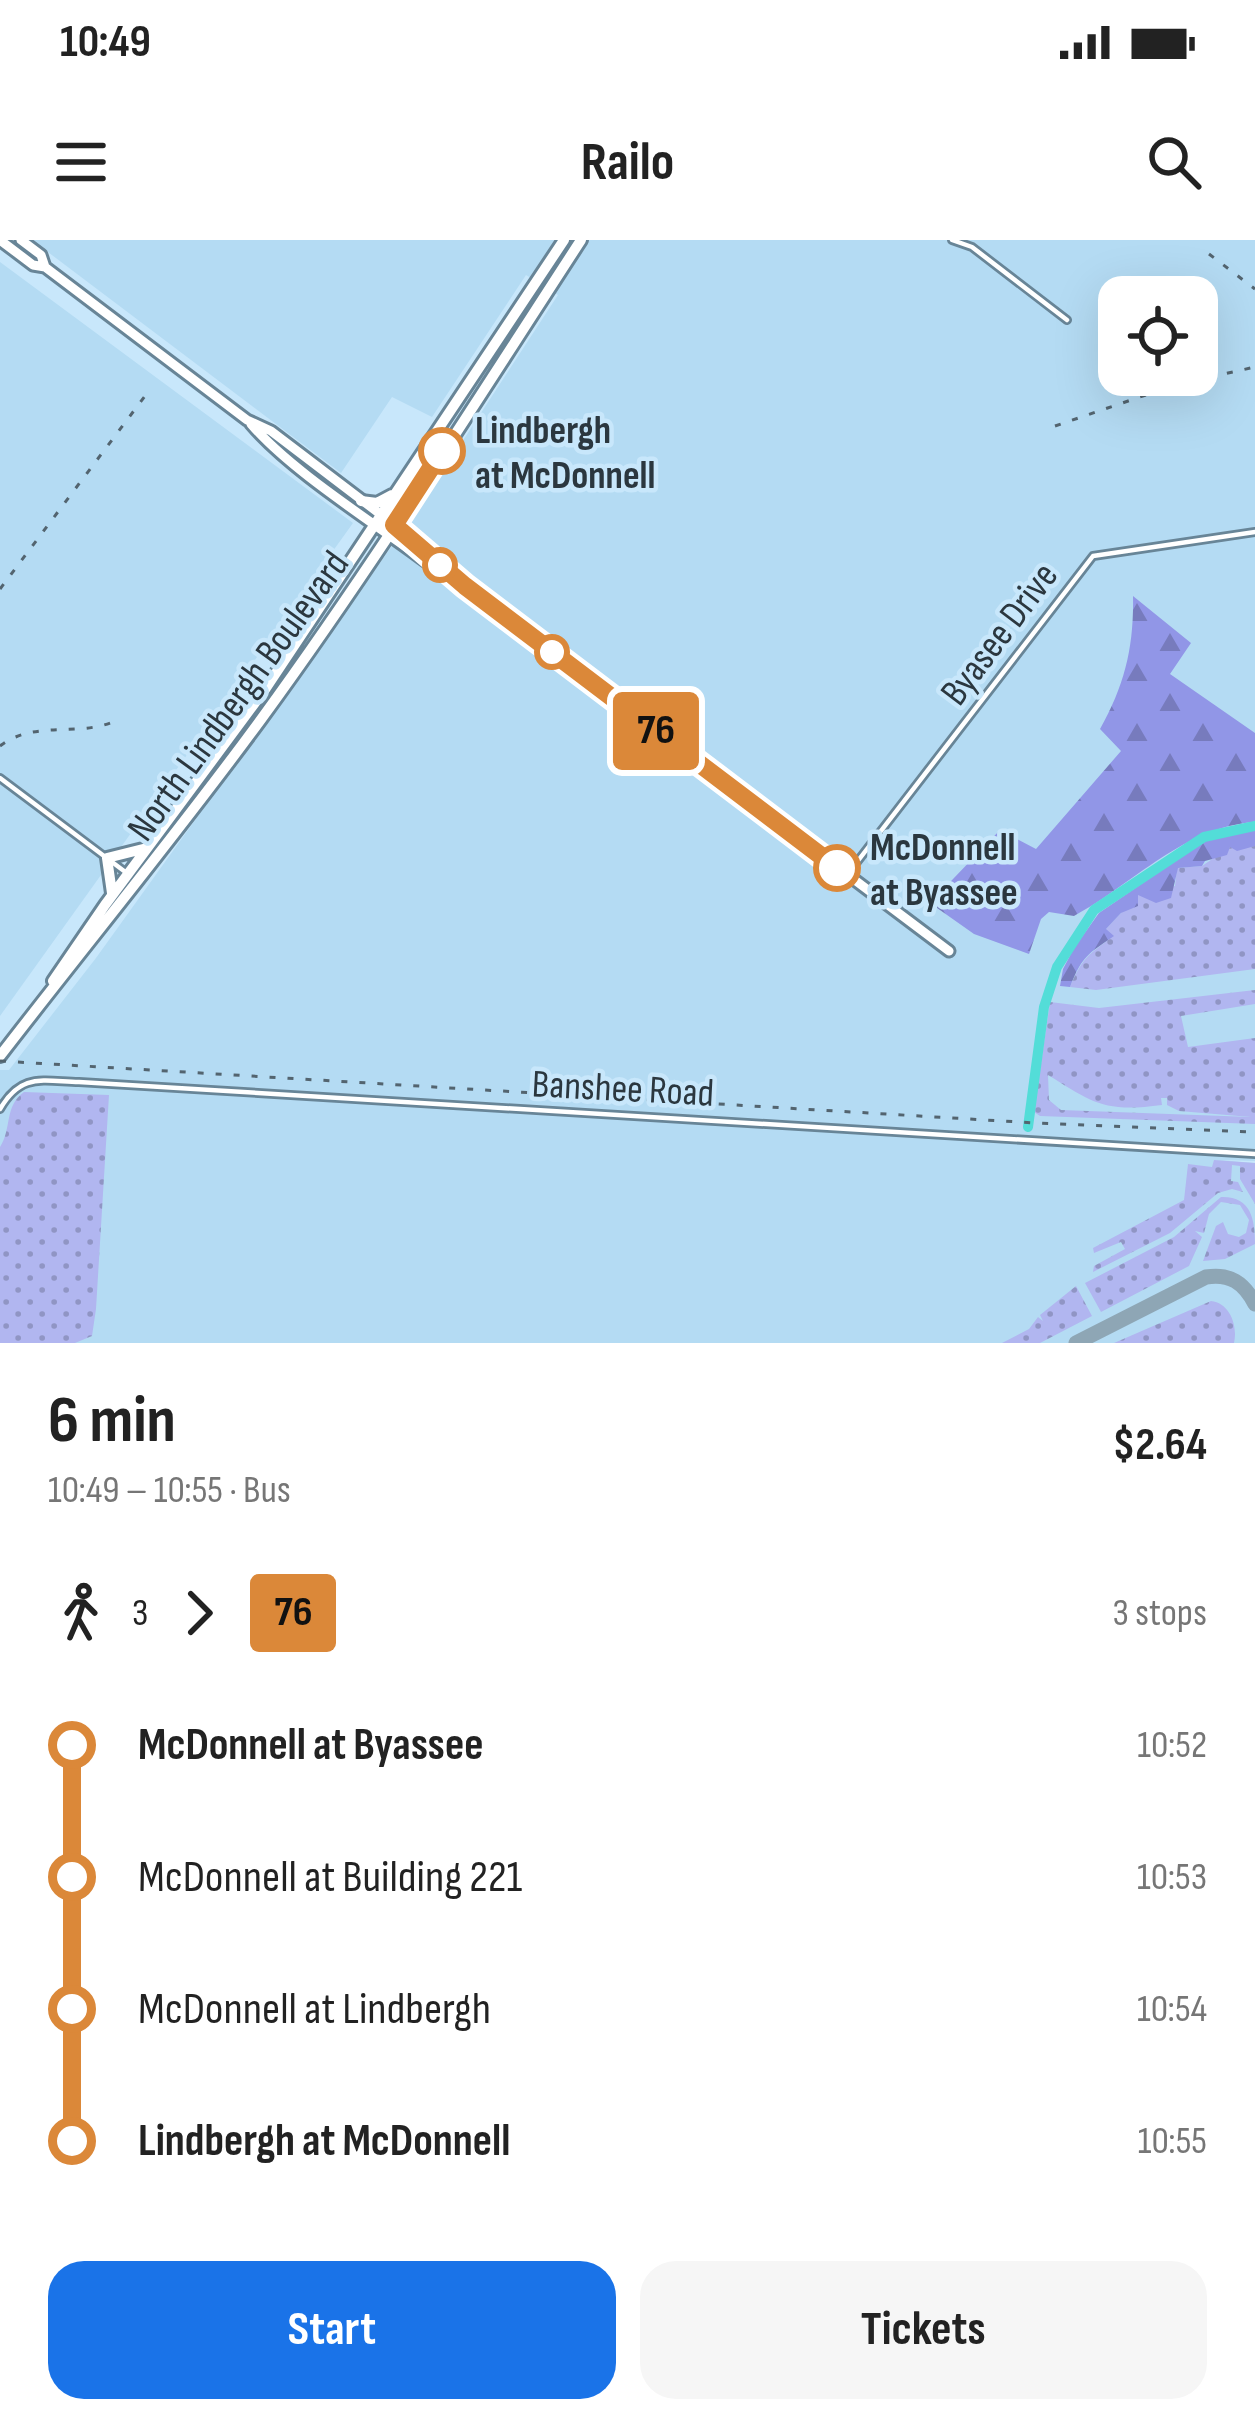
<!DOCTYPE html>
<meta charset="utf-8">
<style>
:root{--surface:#fff;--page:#f6f6f6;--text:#222;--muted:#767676;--accent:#1a73e8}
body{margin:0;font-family:"Sofia Sans Condensed",sans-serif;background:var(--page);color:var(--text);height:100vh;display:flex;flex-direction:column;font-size:45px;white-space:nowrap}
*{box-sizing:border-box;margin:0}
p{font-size:39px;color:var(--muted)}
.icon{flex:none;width:66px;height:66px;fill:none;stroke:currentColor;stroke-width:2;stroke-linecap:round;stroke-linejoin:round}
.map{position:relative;height:1103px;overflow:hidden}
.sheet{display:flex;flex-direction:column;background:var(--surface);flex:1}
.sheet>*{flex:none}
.badge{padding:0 24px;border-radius:9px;font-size:42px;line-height:78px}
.fabs{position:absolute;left:1098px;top:36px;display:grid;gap:24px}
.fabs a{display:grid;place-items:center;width:120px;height:120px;border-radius:24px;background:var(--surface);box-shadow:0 12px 48px #0002;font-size:60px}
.map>.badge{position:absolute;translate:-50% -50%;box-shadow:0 0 0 6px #fff}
.legs{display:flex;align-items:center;gap:18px;height:132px;padding:0 48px;font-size:39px}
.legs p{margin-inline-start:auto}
.summary{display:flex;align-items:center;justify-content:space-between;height:204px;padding:0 48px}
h1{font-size:66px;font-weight:700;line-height:90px}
.cta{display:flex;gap:24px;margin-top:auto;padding:24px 48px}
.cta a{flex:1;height:138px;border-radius:36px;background:var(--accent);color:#fff;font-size:48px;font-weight:700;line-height:138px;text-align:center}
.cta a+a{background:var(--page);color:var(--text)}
ul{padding:0 48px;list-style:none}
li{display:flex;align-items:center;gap:42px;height:132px;font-size:45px}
li i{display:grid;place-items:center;width:18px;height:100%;margin:0 15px;background:currentColor}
li i::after{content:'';width:30px;height:30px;margin:-15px;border:9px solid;border-radius:50%;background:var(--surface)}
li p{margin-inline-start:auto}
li:first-child i{background:linear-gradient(#0000 50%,currentColor 0)}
li:last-child i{background:linear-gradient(currentColor 50%,#0000 0)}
.status{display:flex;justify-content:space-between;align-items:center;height:84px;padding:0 60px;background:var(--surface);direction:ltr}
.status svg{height:33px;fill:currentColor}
header{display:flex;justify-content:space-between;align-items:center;height:156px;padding:0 48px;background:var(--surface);font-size:54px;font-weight:700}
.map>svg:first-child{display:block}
.built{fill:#b4dbf3;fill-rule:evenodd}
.grass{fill:url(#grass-dots);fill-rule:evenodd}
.forest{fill:url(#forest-firs)}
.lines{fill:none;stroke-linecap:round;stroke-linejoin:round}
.river{stroke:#53ddd8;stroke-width:10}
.taxiway{stroke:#8ea6b5;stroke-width:15}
.street-casing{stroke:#688597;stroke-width:10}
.primary-casing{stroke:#688597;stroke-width:15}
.highway-casing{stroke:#688597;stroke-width:16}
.street{stroke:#fff;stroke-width:4.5}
.primary{stroke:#fff;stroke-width:9}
.highway{stroke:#fff;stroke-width:10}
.rail{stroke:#53646f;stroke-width:3;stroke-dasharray:6 12;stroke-linecap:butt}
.line-1-casing{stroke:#fff;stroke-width:27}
.line-1{stroke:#db8839;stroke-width:18}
.stop-1-dot{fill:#fff;stroke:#db8839;stroke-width:6}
.labels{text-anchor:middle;stroke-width:9;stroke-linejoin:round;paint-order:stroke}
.stop-label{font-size:39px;font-weight:bold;fill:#2b373f;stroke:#c8e7fb;text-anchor:start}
.street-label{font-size:39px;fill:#2b373f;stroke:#c8e7fb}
</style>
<div class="status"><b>10:49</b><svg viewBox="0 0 49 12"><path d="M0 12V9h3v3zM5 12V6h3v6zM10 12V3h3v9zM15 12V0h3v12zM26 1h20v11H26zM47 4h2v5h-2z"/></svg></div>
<header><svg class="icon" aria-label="menu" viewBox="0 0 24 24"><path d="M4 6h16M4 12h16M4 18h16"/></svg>Railo<svg class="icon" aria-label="search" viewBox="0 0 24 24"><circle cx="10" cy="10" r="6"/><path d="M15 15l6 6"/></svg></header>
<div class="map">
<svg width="1255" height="1103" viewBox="0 0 1255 1103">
<defs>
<pattern id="grass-dots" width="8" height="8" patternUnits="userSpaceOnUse" patternTransform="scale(3)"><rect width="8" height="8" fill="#b1b6f0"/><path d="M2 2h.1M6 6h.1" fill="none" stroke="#9095c4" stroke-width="1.8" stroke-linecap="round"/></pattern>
<pattern id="forest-firs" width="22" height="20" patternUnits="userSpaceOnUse" patternTransform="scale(3)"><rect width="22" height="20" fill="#9196e7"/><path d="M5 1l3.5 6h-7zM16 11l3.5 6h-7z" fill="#777bbd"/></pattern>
</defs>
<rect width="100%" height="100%" fill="#c8e7fb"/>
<!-- built -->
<path class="built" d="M32,0H1255V921L1220,920L1255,923V1103H0V830H9L96,718L415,274L558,55L526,35L432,177L392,157L341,233ZM1119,57H1197V135H1119Z
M0,22L353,283L0,776Z"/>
<!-- grass -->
<path class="grass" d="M1255,606V729L1096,750L1070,747C1083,716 1089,715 1113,696L1105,690L1138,655L1175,646L1177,628L1202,626L1230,607Z
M1255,750V764L1181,776L1188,807L1255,798V884L1040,876L1034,872L1050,762L1099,768ZM1048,835C1092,862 1103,873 1162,865L1161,858H1167V865L1179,871L1251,877L1061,870L1049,860Z
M24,852L109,855L96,1069L92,1096L75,1103H0V907C12,889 4,866 24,852Z
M1214,920L1255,923V964L1240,939V926L1232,925L1231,941L1238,942L1243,952L1232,949L1218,953L1170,993L1093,1032L1094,1026L1125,1009L1121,1002L1094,1013L1093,1008L1184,960L1188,924L1212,927Z
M1221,957C1251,956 1255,979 1255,1004L1225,1019L1203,1021L1216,986L1223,982L1228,994L1239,997L1246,993L1249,980L1240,965L1221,962L1209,974L1204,993L1195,991L1202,997L1189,1026L1101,1072L1085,1043L1174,997Z
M1076,1046L1092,1076L1040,1103H1002L1029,1089L1038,1077L1043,1081L1040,1075Z
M1211,1061C1230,1063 1238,1086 1234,1103H1114Z"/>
<!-- forest -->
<path class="forest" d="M1133,356L1191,403L1170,434L1255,493V582C1183,587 1135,643 1074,676L1049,672L1041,679L1029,714L974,694L930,663L1000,590L1036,609L1121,511L1100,489C1125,445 1134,406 1133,356Z
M1255,589V606L1237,611L1230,607L1227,615L1205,621L1202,626L1178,628L1171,658L1156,663L1138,655V666L1121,673L1106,689L1114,696C1088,714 1082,716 1070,747L1060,746L1063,729L1074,708L1099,673L1207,599Z"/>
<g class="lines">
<!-- river -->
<path class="river" d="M1028,887L1044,767L1057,727L1094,670L1204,597L1255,586"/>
<!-- taxiway -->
<path class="taxiway" d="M1076,1103L1206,1037C1230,1033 1244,1043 1255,1064"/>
<defs>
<path id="street" d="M952,0L972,7L1067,80
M0,538L124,631
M847,635L1093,316L1255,292
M0,869C21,833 41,841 79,842L1255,914"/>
<path id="primary" d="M0,0L33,25L45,27L247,180L271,191L430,312L442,327L496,370L949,711
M21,0L41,15L45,27
M251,184C291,231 373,282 425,321L437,326"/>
<path id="highway" d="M361,261L377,263L392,255
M112,653L107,618L147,608
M53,741L105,665L266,448L564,0
M0,816C87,703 178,593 262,478C375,323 477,160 581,0"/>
</defs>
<!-- street casing -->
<use href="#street" class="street-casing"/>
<!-- primary casing -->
<use href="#primary" class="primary-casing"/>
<!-- highway casing -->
<use href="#highway" class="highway-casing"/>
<!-- street -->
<use href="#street" class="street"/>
<!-- primary -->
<use href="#primary" class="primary"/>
<!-- highway -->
<use href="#highway" class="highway"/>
<!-- rail -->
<path class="rail" d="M1209,14L1255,49
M1055,186L1175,145L1255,127
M0,349L148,152
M0,506C34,480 75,497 113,482
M0,821L1036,883L1255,892"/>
</g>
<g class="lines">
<defs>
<path id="line-1" d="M442,211L394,285L465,346L837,628"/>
</defs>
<!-- line-1 casing -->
<use href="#line-1" class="line-1-casing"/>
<!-- line-1 -->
<use href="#line-1" class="line-1"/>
</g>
<!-- markers -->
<g class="stop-1-dot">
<circle cx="442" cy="211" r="21"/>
<circle cx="440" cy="325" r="15"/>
<circle cx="552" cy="412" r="15"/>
<circle cx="837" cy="628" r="21"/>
</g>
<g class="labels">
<!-- stop labels -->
<g class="stop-label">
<text x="475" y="203">Lindbergh<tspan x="475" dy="45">at McDonnell</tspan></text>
<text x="870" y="620">McDonnell<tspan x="870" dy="45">at Byassee</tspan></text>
</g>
<!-- street labels -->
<g class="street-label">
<text transform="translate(998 393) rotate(-53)" y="14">Byasee Drive</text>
<text transform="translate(237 455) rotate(-54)" y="14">North Lindbergh Boulevard</text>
<text transform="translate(623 847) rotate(3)" y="14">Banshee Road</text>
</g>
</g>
</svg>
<div class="fabs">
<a><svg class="icon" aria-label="locate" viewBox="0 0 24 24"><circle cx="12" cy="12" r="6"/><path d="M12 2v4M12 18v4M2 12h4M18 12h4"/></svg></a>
</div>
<b class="badge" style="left:656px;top:491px;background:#db8839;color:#111">76</b>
</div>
<section class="sheet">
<div class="summary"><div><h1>6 min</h1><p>10:49 – 10:55 · Bus</p></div><b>$2.64</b></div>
<div class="legs"><svg class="icon" aria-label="walk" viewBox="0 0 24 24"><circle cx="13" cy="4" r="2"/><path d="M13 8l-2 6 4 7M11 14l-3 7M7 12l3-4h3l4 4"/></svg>3<svg class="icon" aria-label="forward" viewBox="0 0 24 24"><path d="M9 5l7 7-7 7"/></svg><b class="badge" style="background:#db8839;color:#111">76</b><p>3 stops</p></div>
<ul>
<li><i style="color:#db8839"></i><b>McDonnell at Byassee</b><p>10:52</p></li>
<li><i style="color:#db8839"></i><span>McDonnell at Building 221</span><p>10:53</p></li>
<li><i style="color:#db8839"></i><span>McDonnell at Lindbergh</span><p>10:54</p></li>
<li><i style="color:#db8839"></i><b>Lindbergh at McDonnell</b><p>10:55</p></li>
</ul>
<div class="cta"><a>Start</a><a>Tickets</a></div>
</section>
